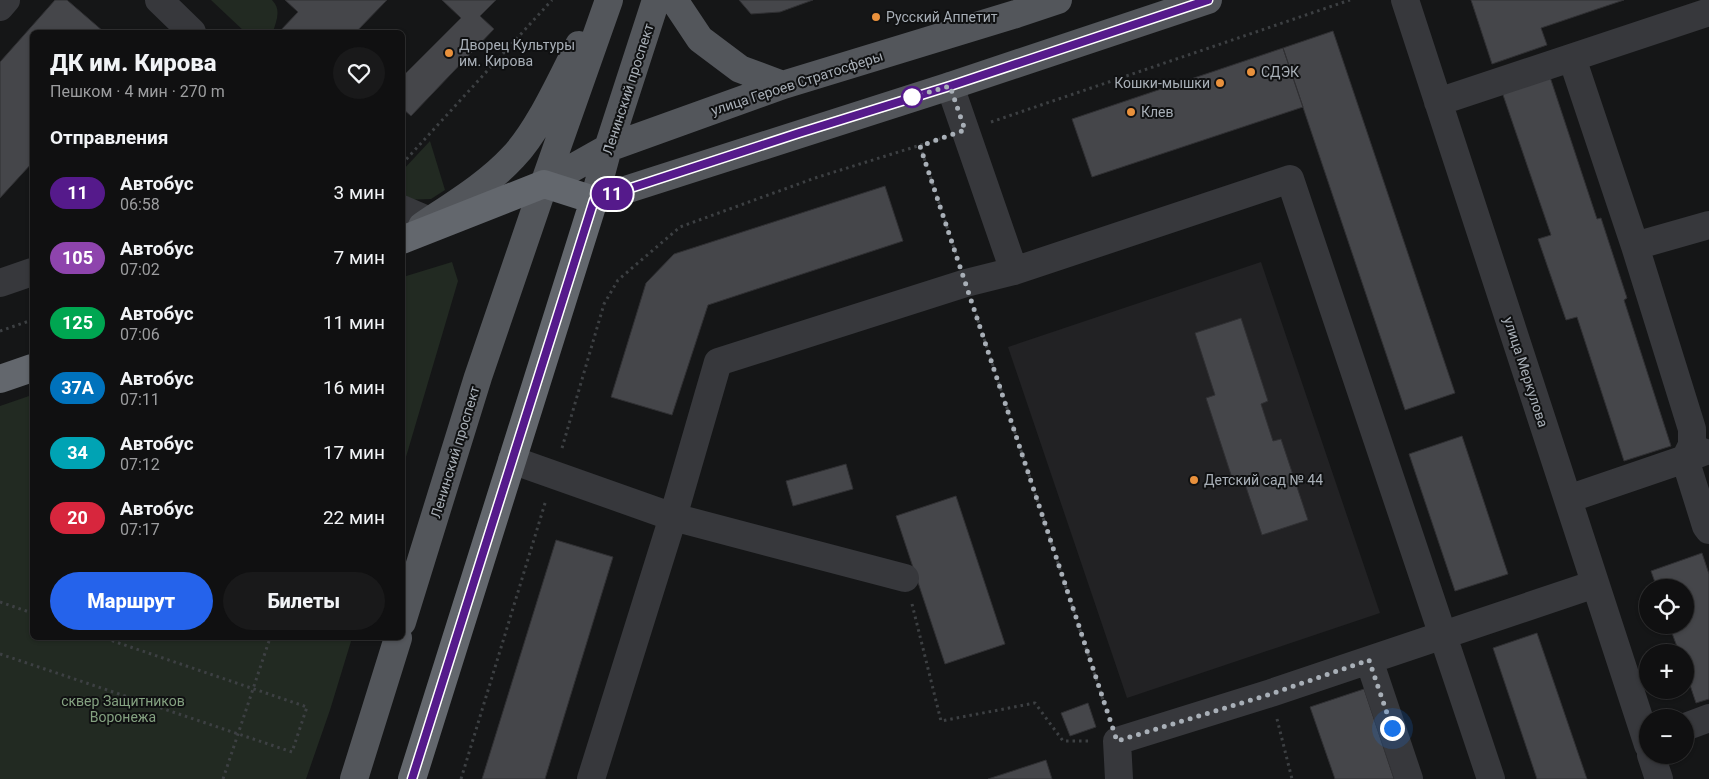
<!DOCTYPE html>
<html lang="ru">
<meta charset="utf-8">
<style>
:root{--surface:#101011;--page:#19191a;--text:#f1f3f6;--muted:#9c9d9f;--line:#303031;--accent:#2563eb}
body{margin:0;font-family:Roboto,sans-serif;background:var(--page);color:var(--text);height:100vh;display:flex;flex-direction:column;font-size:19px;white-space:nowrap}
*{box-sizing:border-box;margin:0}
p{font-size:16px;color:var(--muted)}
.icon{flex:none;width:28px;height:28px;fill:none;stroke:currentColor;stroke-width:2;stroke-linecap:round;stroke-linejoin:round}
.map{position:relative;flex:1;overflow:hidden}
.details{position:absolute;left:30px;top:30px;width:375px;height:610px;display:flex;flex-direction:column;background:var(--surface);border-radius:8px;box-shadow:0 1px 4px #0004,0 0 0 1px var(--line)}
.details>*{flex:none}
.badge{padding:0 10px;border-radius:16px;font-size:18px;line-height:32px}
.buttons{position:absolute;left:1639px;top:579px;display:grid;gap:10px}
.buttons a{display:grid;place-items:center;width:55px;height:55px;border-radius:50%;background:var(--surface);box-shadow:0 1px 4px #0004,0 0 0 1px var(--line);font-size:25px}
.you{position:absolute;width:25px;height:25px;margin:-12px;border:4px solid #fff;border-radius:50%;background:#1a73e8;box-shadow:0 0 0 8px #1a73e833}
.map>.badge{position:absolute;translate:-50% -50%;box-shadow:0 0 0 2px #fff}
h2{padding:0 20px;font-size:19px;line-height:45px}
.round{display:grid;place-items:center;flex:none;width:52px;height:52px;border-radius:26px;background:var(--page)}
.head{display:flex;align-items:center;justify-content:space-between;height:85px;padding:0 20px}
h1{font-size:24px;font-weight:800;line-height:38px}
.action{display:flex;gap:10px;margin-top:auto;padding:10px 20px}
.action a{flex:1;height:58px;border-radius:30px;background:var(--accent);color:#fff;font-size:20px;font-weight:800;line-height:58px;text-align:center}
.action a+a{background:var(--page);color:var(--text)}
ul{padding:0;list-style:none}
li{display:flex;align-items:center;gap:15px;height:65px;padding:0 20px}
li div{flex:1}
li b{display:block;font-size:19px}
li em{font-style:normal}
li .badge{min-width:55px;font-weight:700;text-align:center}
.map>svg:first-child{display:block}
.built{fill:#222224}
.green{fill:#222a22}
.building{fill:#45464a;stroke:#303033}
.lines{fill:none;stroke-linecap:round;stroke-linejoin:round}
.path{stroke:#3d4043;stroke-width:3;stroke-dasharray:2.5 4;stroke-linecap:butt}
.minor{stroke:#37383c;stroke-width:28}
.major{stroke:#53565b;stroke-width:28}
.highway{stroke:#63676d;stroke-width:28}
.line-casing{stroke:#fff;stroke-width:11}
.line{stroke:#551a8b;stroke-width:8}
.walk{stroke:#a8afb7;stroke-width:5;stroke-dasharray:0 9}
.poi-dot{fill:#e9913c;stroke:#101112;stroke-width:2}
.stop-dot{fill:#fff;stroke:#551a8b;stroke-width:2.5}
.labels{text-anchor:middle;stroke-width:4;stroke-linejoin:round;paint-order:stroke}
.poi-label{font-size:14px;fill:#a8afb7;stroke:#101112;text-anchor:start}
.street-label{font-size:14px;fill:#a8afb7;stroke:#101112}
.park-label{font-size:14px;fill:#84a180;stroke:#101112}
</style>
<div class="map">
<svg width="1709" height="779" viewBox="0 0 1709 779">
<rect width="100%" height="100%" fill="#151617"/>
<!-- built -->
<path class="built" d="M1261,262L1380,613L1127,698L1008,347Z"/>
<!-- green -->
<path class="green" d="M211,0H272C282,10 276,21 273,32H245Z
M430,141L445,190L431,199L403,200L402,171Z
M452,262L458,281L403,467V277Z
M32,395V638H352L330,710L306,779H0V406Z"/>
<!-- building -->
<path class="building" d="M55,0H67L104,32H32V163L0,198V62Z
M285,0H387L356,32H279L298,12Z
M442,0H496L480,16L494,29L411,116L402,108V77L461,18Z
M739,0H813L780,12L751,14Z
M1471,0H1624L1541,28L1547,45L1492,64Z
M1333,31L1455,393L1405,410L1283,48Z
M1283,48L1303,107L1092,177L1072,119Z
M1550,77L1597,219L1601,218L1627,298L1624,300L1671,446L1624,461L1577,317L1566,320L1538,239L1551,235L1502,92Z
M885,186L903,241L708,305L672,415L611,397L646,283L674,254Z
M1241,318L1268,401L1261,404L1273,441L1281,439L1308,520L1262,535L1243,478L1233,481L1206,398L1215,395L1195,333Z
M1462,436L1508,574L1455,591L1409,454Z
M846,464L853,489L793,506L786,481Z
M956,496L1005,644L945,664L896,516Z
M556,540L613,557L545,779H482Z
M1702,553L1709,574V699L1696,703L1685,670V652H1679L1669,625H1685V588H1657L1651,571Z
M1537,633L1587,779H1537L1493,648Z
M1364,689L1394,779H1335L1310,707Z
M1088,703L1096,727L1070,736L1061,713Z
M1046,760L1052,779H988Z"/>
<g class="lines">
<!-- path -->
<path class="path" d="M991,122L1350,0
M920,146L957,257
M402,164L552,0
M974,308L1108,715
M0,331L32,320
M562,448L604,304L618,280L680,227L815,178L940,139
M0,602L32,613
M912,604L941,721L1035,703L1063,741H1091
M0,654L292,752L307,707L104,638
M1277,719L1292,779
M223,779L270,638
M461,779L546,500"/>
<!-- minor -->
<path class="minor" d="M159,0L192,32
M1405,0L1648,745
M0,7L6,0
M950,86L1014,271
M1438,102L1709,12
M402,209L430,221
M1635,246L1709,225
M0,283L32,272
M1703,452L1685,459L1706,526L1709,530
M512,460L673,517L905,578
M1568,499L1685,459L1692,445V429L1635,246L1572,58
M1369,660L1409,779
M1685,727L1709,718
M1651,755L1659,779
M591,779L673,517L718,362L966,283L1014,271L1290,179L1491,779
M1119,779L1117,741L1271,693L1595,584"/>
<!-- major -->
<path class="major" d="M674,0L700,39L740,69L783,85
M544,184L608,148L783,85L1016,14L1058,0
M594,200L950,86L1208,0
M594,200L608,148L656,0
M422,226C453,205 487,185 513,157C539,130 561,79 579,45
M402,622L478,377L544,184L609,0
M354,779L398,638"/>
<!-- highway -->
<path class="highway" d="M402,240L544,184L594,200L412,779
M0,379L32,368"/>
</g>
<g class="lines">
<defs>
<path id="line" d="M412,779L594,200L799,133L950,86L1208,0"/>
</defs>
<!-- line casing -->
<use href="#line" class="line-casing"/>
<!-- line -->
<use href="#line" class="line"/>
<!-- walk -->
<path class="walk" d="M912,97L950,86L965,130L920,146L1117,741L1271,694L1369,660L1392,728"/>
</g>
<!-- markers -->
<g class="poi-dot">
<circle cx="876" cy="17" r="5"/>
<circle cx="449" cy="53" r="5"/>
<circle cx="1251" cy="72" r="5"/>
<circle cx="1220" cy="83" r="5"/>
<circle cx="1131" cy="112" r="5"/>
<circle cx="1194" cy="480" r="5"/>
</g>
<circle class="stop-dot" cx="912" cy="97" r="10"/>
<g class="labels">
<!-- poi labels -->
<g class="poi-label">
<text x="886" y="22">Русский Аппетит</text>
<text x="459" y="50">Дворец Культуры<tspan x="459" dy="16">им. Кирова</tspan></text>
<text x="1261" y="77">СДЭК</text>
<text x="1210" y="88" text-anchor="end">Кошки-мышки</text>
<text x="1141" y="117">Клев</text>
<text x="1204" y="485">Детский сад № 44</text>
</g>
<!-- street labels -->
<g class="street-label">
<text transform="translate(797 83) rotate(-18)" y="5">улица Героев Стратосферы</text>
<text transform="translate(628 89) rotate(-72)" y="5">Ленинский проспект</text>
<text transform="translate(1526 372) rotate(72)" y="5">улица Меркулова</text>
<text transform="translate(455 452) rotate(-73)" y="5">Ленинский проспект</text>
</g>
<!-- park labels -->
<g class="park-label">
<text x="123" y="706">сквер Защитников<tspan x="123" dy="16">Воронежа</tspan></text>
</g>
</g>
</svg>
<div class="buttons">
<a><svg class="icon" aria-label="locate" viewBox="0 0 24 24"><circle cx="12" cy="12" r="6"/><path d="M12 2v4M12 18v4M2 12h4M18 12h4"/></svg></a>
<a>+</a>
<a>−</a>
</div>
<div class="you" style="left:1392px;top:728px"></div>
<b class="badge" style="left:612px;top:194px;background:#551a8b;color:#fff">11</b>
<section class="details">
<div class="head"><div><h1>ДК им. Кирова</h1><p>Пешком · 4 мин · 270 m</p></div><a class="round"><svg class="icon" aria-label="heart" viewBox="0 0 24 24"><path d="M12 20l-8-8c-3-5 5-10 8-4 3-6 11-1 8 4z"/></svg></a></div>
<h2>Отправления</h2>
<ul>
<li><span class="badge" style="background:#551a8b;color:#fff">11</span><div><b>Автобус</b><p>06:58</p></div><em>3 мин</em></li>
<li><span class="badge" style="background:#8e44ad;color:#fff">105</span><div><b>Автобус</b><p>07:02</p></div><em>7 мин</em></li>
<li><span class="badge" style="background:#00a651;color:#fff">125</span><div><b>Автобус</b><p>07:06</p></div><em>11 мин</em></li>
<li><span class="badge" style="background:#0072bc;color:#fff">37А</span><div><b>Автобус</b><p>07:11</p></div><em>16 мин</em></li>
<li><span class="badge" style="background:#00a3b4;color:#fff">34</span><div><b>Автобус</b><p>07:12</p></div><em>17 мин</em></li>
<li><span class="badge" style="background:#d7263d;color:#fff">20</span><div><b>Автобус</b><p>07:17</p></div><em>22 мин</em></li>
</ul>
<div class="action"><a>Маршрут</a><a>Билеты</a></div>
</section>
</div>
